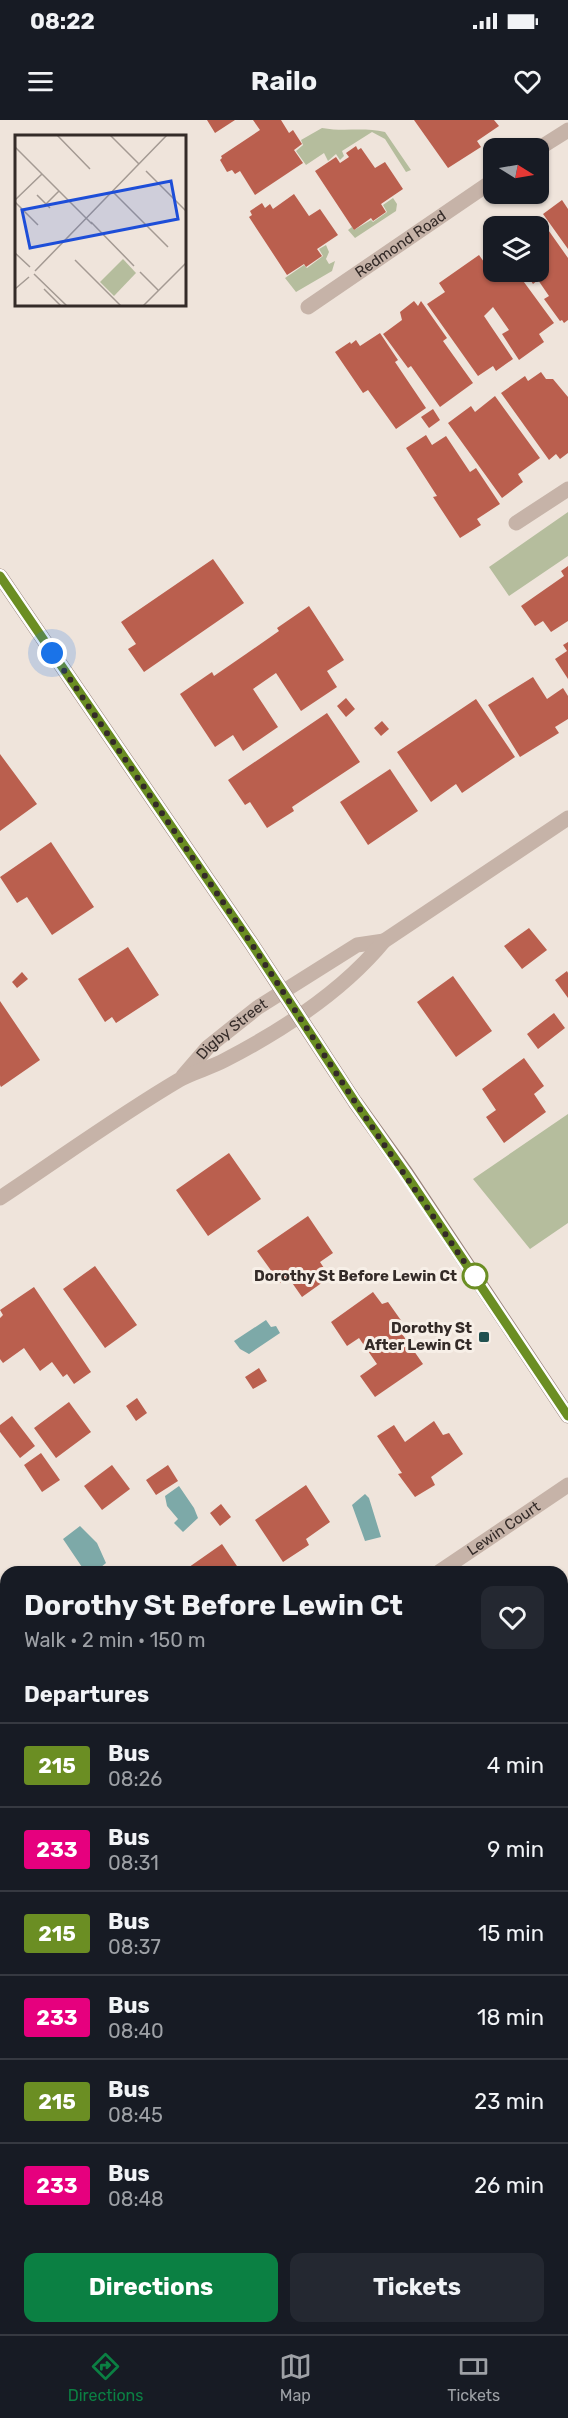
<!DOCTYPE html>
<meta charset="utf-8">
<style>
:root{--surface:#171b24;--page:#242831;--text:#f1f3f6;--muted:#9ea1a6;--line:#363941;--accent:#0b8043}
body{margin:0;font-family:Rubik,sans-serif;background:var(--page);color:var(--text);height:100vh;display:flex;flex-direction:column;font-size:22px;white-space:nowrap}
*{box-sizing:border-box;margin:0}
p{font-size:20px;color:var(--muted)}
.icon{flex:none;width:33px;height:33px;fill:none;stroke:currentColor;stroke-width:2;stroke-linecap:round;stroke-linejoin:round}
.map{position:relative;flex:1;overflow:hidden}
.drawer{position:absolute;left:0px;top:1446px;width:568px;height:768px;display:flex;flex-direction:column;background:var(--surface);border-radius:18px 18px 0 0;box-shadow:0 2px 4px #0004}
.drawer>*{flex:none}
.badge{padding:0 12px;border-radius:4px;font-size:21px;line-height:39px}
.needle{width:39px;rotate:101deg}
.controls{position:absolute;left:483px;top:18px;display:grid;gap:12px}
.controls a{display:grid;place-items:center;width:66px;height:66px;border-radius:12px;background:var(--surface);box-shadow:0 2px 4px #0004;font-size:30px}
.you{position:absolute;width:30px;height:30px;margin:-15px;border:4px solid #fff;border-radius:50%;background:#1a73e8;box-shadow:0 0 0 9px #1a73e833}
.map>.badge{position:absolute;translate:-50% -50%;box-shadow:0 0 0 3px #fff}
h2{padding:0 24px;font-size:22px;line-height:54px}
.round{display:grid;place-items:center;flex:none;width:63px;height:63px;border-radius:12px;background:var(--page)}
.summary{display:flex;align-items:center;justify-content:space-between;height:102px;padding:0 24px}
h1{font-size:28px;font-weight:700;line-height:45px}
.action{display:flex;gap:12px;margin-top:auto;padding:12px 24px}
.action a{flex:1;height:69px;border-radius:12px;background:var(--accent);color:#fff;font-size:24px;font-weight:700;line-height:69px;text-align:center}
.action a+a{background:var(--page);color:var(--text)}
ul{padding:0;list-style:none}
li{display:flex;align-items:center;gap:18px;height:84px;padding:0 24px;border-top:2px solid var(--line)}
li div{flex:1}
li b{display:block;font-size:22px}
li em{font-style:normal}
li .badge{min-width:66px;font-weight:700;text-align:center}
.status{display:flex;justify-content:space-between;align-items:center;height:42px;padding:0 30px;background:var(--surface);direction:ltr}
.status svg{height:16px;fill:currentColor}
header{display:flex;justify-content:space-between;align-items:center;height:78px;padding:0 24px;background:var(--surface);font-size:27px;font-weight:700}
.tabs{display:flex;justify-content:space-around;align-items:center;height:84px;border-top:2px solid var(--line);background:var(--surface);font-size:16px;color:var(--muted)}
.tabs a{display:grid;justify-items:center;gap:3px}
.tabs .current{color:var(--accent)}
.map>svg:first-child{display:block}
.green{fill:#b5bd9d}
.water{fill:#7da9a8}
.building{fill:#ba5f4e}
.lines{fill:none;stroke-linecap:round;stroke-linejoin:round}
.minor{stroke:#c6b3a8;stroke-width:15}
.secondary{stroke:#99837a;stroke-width:15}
.line-casing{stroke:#fff;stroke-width:14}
.line{stroke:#6b8e23;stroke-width:9}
.walk{stroke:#342b28;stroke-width:6;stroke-dasharray:0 10.8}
.stop-dot{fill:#fff;stroke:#6b8e23;stroke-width:3}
.poi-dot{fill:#215150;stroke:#f7efe7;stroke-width:2}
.labels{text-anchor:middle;stroke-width:6;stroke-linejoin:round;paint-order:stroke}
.street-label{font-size:15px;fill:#342b28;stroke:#f7efe7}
.stop-label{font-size:15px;font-weight:bold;fill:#342b28;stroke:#f7efe7;text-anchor:end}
.poi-label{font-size:15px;font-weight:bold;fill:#342b28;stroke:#f7efe7;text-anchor:end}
.inset-road{fill:none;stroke:#a49a93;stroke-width:1.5}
.view{fill:#1d4ed8;fill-opacity:0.15;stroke:#1d4ed8;stroke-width:3}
.inset-edge{fill:none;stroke:#342b28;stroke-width:3}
</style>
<div class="status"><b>08:22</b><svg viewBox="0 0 49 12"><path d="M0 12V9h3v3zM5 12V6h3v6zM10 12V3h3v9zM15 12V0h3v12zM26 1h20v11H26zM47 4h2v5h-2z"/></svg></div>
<header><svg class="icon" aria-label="menu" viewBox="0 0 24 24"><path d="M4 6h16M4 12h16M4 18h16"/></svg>Railo<svg class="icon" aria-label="heart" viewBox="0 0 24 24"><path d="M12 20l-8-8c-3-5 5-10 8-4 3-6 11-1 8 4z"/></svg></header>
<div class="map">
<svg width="568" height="2214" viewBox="0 0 568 2214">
<rect width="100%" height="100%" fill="#efe4db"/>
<!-- green -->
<path class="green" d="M322,8C343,12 364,7 385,12L411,50L406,52L385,19L372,12L342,31L344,36L340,40L336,34L328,41L324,33L306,45L296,31L303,25L301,20Z
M393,78L397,84L396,91L355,118L348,110L352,107L354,110L371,100L373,102L387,92L383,85Z
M326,125L329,132L326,139L329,144L335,141L332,151L296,172L285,158L304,145L307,148L323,136L319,129Z
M568,392V436L509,476L489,447Z
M568,994V1103L530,1129L473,1059Z"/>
<!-- water -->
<path class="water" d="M266,1200L271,1207L276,1206L280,1213L249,1234L240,1229L234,1221Z
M179,1366L194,1388L198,1398L183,1412L174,1403L178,1399L167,1386L165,1376Z
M365,1374L369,1378L381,1417L365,1421L352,1385Z
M80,1406L97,1423L106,1443L95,1452H83L84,1450L63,1419Z"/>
<!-- building -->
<path class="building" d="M207,0H235L215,13Z
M253,0H281L289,13L293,10L302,24L294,30L303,43L255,75L240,51L235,54L232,50L227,52L220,40L222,38L221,36L260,10Z
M414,0H494L499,6L477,21L481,27L448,48Z
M356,26L358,30L361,28L375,48L385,42L403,69L381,84L386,92L373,101L371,98L354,110L315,51L336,37L340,43L349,37L346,33Z
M294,74L309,96L320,89L338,115L317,129L322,136L306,147L304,144L287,155L249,97L252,95L250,91L262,83L265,88L270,84L273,89Z
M562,80L568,89V129L543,94Z
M544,104L568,138V200L564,203L562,200L560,201L544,179L549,176L538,160L533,164L527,155L521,158L554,203L539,214L544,222L519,240L502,214L509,210L493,187L484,196L513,239L496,251L493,246L478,256L427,184L445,172L439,163L479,135L484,142L494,135V152H538V108Z
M414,181L418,186L421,181L447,218L443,221L473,263L440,287L411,246L408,248L383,214L402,200L400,192Z
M380,213L398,240L395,242L426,288L396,309L368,270L363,273L335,232L350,222L351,224L356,220L360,226Z
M541,252L546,259H553L568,277V333L560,339L556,334L549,340L501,273L525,256L528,261Z
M495,276L540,338L518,354L523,362L502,378L448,303L471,286L475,292Z
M433,289L440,300L429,308L421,297Z
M426,315L432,325L446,316L470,352L476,348L500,384L477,399L481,405L460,418L433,377L437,376L406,328Z
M213,439L244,483L144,552L128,529L136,524L121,502Z
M568,446V501L551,512L543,501L535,506L521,486L564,456L561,451Z
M309,486L344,540L327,551L337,567L301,591L276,553L253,569L278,607L243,631L233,615L215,627L180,574L212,552L214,556L246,534L279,511L277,508Z
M568,522V559L555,539L567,531L563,525Z
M533,557L547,579L563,568L568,576V599L555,607L559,613L520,637L488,585Z
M346,578L355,589L346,597L337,586Z
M476,579L515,637L462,673L456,664L431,682L397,632Z
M327,593L360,642L292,687L294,691L267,708L250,682L245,685L228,660Z
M382,601L389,609L381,616L374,608Z
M0,634L37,684L0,711Z
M390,649L418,691L368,725L340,682Z
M51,722L94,787L52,815L27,777L17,783L0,757Z
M529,808L547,830L522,849L504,826Z
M128,827L159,875L116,903L112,897L105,902L78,859Z
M567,851L568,853V878L555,860Z
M22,852L28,859L17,868L12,862Z
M453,856L492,911L456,937L417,882Z
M0,881L40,940L1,967L0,965Z
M554,893L565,908L538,929L527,914Z
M524,938L544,966L534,974L546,992L504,1023L486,997L496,990L482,969Z
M229,1033L261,1079L208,1116L176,1070Z
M308,1096L333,1133L320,1142L330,1157L302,1177L288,1157L280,1163L257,1131Z
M95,1146L137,1205L105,1228L63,1169Z
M34,1167L91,1252L74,1264L67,1254L63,1257L52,1242L40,1251L24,1228L3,1243L0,1239V1198L3,1195L0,1190Z
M373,1172L382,1184L388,1182L405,1206L400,1211L423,1244L375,1277L360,1256L377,1244L359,1218L347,1226L331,1202Z
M259,1248L267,1261L253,1269L245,1257Z
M137,1278L147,1293L136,1301L126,1286Z
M69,1282L91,1312L56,1338L34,1308Z
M12,1296L35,1326L20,1338L0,1312V1305Z
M434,1301L443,1315L449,1313L463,1334L431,1357L435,1365L415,1377L398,1354L402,1353L377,1316L394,1305L405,1322Z
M41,1333L60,1360L42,1372L24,1345Z
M112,1345L130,1369L102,1390L84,1366Z
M168,1345L178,1361L156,1375L146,1360Z
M306,1365L330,1402L306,1419L309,1425L283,1442L255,1400Z
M221,1384L231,1397L220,1406L210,1393Z
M222,1424L241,1452H182Z
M562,1495H568V1538L562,1537Z
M6,1516V1594L4,1595L0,1590V1520Z
M568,1565V1596L562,1588V1569Z
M562,1748L568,1755V1768L562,1772Z
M568,1823V1874L562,1878V1827Z
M6,1844V1961L0,1966V1849Z
M564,2136L568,2142V2214H559L556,2209L548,2214H541L537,2208H562Z
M0,2166L6,2175V2208H59L63,2214H1Z
M77,2208H149L153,2214H82Z
M475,2208H504L507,2214H466Z"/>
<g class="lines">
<!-- minor -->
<g class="minor">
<path d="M538,29L568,10"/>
<path id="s1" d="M308,187L494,60"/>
<path d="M516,403L568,369"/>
<path id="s2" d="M183,956L208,927L257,888L357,825L384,821"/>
<path d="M0,1078C59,1039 118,996 179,960C193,952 210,948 225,940C283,910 342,872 384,821L568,698"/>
<path id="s3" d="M439,1452L568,1365"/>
<path d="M0,1749L6,1744"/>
<path d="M562,2037L568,2033"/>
<path d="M301,2214L310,2208"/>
</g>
<!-- secondary -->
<path class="secondary" d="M0,456L251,823L355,982L406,1053L568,1296"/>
</g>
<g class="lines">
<defs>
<path id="line" d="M0,456L251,823L355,982L405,1053L568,1296"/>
</defs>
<!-- line casing -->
<use href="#line" class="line-casing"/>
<!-- line -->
<use href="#line" class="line"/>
<!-- walk -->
<path class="walk" d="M52,533L251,823L355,982L480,1165L475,1156"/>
</g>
<!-- markers -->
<circle class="stop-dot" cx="475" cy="1156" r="12"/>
<rect class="poi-dot" x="478" y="1211" width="12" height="12" rx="3"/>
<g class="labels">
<!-- street labels -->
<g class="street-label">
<text dy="5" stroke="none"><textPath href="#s1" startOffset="112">Redmond Road</textPath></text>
<text dy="5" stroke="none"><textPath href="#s2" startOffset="68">Digby Street</textPath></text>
<text dy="5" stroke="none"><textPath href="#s3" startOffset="78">Lewin Court</textPath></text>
</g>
<!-- stop labels -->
<g class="stop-label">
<text x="457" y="1161">Dorothy St Before Lewin Ct</text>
</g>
<!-- poi labels -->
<g class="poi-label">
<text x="472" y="1213">Dorothy St<tspan x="472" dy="17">After Lewin Ct</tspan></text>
</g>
</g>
<!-- overview -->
<g transform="translate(15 15)">
<rect width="171" height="171" fill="#efe4db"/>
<path d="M108,124L121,138L99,161L85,147Z" fill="#b5bd9d"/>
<path class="inset-road" d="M42,0L75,34M95,0L124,29M0,12L77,89M131,36L171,76M97,56L153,112M22,60L35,73M0,65L27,39M0,67L23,90M31,69L44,56M76,87L119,131M0,118L15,132M60,125L106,171M20,136L152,0M125,137L143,155M19,139L52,171M0,154L14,142M29,154L46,171M128,171L171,128"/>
<path class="view" d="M156,46L163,84L15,113L7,75Z"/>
<rect width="171" height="171" class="inset-edge"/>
</g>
</svg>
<div class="controls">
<a><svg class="needle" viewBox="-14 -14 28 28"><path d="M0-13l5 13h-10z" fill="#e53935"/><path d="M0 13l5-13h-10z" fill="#9ea1a6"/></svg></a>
<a><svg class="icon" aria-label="layers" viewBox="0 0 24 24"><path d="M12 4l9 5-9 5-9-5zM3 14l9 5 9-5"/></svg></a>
</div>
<div class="you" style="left:52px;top:533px"></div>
<section class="drawer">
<div class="summary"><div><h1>Dorothy St Before Lewin Ct</h1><p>Walk · 2 min · 150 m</p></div><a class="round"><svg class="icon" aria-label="heart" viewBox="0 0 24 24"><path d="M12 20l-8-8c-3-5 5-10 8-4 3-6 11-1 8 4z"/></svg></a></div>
<h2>Departures</h2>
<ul>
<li><span class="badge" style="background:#6b8e23;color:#fff">215</span><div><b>Bus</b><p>08:26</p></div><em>4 min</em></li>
<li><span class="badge" style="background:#e6007e;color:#fff">233</span><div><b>Bus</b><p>08:31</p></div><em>9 min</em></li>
<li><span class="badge" style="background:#6b8e23;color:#fff">215</span><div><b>Bus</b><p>08:37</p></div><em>15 min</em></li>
<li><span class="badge" style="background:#e6007e;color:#fff">233</span><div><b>Bus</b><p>08:40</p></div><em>18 min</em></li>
<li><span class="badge" style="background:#6b8e23;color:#fff">215</span><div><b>Bus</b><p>08:45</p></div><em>23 min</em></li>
<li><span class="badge" style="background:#e6007e;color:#fff">233</span><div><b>Bus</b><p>08:48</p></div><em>26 min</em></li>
</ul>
<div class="action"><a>Directions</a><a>Tickets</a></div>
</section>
</div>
<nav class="tabs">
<a class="current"><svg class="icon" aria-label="directions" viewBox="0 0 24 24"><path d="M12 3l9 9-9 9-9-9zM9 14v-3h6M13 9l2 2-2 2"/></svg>Directions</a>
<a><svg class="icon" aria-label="map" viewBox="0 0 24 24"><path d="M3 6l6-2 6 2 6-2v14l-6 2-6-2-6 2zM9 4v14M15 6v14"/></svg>Map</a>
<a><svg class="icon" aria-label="tickets" viewBox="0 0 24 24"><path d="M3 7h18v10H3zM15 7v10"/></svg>Tickets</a>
</nav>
